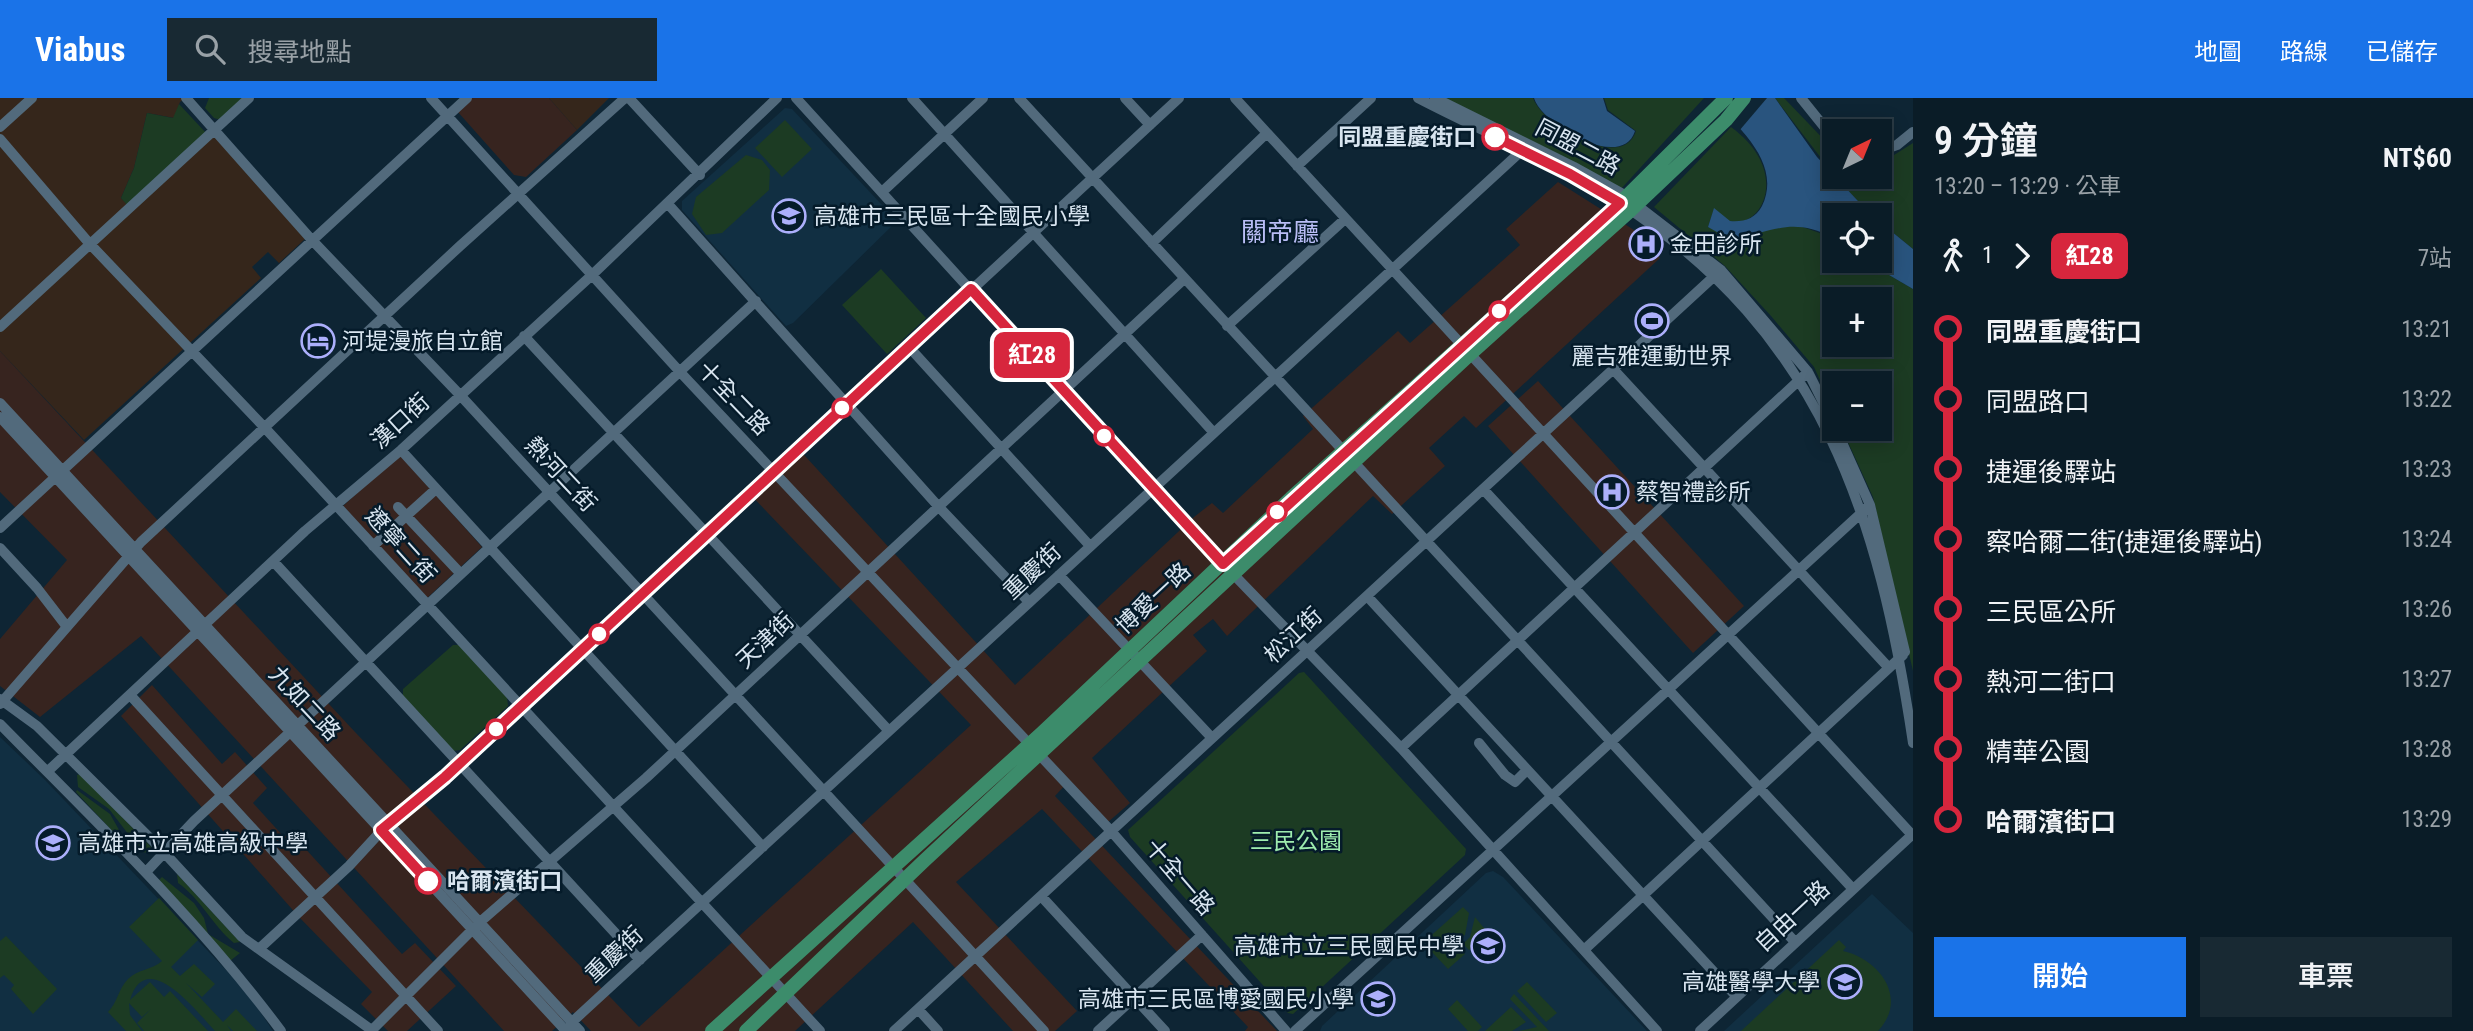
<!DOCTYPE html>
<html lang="zh-TW">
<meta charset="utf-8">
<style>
:root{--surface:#0a1c27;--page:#182933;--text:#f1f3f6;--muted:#99a1a7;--line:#2a3a44;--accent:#1a73e8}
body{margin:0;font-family:"Roboto Condensed","Noto Sans TC",sans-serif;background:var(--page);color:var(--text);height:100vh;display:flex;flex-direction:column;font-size:26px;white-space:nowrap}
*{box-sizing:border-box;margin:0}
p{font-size:23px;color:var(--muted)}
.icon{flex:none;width:38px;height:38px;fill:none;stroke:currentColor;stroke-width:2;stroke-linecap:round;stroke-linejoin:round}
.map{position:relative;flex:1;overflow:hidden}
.drawer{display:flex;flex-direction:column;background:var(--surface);width:560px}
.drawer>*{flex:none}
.badge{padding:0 14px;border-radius:10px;font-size:24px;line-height:46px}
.needle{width:46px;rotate:43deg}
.fabs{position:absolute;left:1822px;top:21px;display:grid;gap:14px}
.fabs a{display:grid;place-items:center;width:70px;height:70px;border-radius:0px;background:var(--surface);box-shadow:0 4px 18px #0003,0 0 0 2px var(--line);font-size:35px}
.map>.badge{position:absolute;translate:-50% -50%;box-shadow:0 0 0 4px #fff}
.legs{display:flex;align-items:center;gap:10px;height:77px;padding:0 21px;font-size:23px}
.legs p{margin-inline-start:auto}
.overview{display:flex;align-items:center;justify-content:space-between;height:119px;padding:0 21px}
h1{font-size:38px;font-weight:600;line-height:52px}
.action{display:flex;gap:14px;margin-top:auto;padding:14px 21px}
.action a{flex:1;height:80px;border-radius:0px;background:var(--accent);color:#fff;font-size:28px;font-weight:600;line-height:80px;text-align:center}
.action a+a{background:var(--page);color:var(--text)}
ul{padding:0 21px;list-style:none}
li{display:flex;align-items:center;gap:24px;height:70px;font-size:26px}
li i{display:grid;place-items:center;width:10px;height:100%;margin:0 9px;background:currentColor}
li i::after{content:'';width:18px;height:18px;margin:-9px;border:5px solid;border-radius:50%;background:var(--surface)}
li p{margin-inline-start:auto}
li:first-child i{background:linear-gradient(#0000 50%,currentColor 0)}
li:last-child i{background:linear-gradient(currentColor 50%,#0000 0)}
header{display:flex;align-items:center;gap:42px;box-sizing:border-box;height:98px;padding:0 35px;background:var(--accent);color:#fff}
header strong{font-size:33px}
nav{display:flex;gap:38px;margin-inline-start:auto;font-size:24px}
.search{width:490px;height:63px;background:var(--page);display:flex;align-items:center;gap:18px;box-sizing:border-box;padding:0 24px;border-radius:0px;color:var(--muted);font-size:26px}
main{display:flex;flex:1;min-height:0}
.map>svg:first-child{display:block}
.commercial{fill:#37241f}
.industrial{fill:#35261b}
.built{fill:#112f42}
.green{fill:#1c3b23;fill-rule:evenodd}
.water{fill:#29547e}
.pier{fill:#0e2534}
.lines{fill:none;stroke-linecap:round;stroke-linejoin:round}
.minor{stroke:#526a7c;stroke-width:10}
.major{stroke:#3c8c6b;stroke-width:14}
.line-1-casing{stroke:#fff;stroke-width:16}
.line-1{stroke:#d7263d;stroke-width:10}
.stop-1-dot{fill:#fff;stroke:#d7263d;stroke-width:3.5}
.labels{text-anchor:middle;stroke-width:5;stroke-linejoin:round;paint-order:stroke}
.stop-label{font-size:23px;font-weight:bold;fill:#d8e5f0;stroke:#051b2a;text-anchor:end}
.street-label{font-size:23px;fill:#d8e5f0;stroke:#051b2a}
.poi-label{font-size:23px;fill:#d8e5f0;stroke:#051b2a;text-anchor:start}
.park-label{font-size:23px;fill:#9eecae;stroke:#051b2a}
.quarter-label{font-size:26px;fill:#b9bdf5;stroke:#051b2a}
</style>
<header>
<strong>Viabus</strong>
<div class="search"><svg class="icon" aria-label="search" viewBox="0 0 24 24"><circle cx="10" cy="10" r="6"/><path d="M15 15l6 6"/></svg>搜尋地點</div>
<nav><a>地圖</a><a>路線</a><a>已儲存</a></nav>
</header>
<main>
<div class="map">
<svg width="1913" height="933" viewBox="0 0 1913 933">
<rect width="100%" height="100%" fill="#0e2534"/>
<!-- commercial -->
<path class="commercial" d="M470,0H549L577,32L526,79L514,77L457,13Z
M1558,84L1634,132L1660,160L1476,330L1464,318L1429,350L1445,368L1392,416L1373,398L1227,538L1213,521L1193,537L1207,553L1092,660L1130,705L1107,725L1068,684L1055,698L1277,933H1245L1248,929L1042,711L956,784L1077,913L1055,933H1013L913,824L795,933H591L573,914L552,933H504L141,538L40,619L0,588V541L67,462L0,394V253L355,634L639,929L971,627L745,391L795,347L1015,587L1194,419L1212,405L1223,415L1313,331L1303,318L1398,233L1410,245L1520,147L1506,131Z
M1538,283L1744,508L1693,555L1488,328Z
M399,356L482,449L427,500L343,408Z
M152,587L222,666L235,654L267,690L253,705L284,739L290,734L402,856L415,845L456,888L407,933H388L361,906L372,894L299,819L121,618Z"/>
<!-- industrial -->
<path class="industrial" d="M0,0H185L180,4L174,20L147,15L134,70L121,100L127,106L210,33L306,140L279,165L268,154L252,169L261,180L84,342L0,253Z
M549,0H609L577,32Z"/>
<!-- built -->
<path class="built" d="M785,10L792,11L897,123L793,225L786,228L682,112V103Z
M0,639L45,682L247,894L273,933H0Z
M1493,773L1503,779L1647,933H1320L1322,928L1486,775Z
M1872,796L1913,835V933H1724Z"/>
<!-- green -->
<path class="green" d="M209,0H243L221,22L214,20L205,10Z
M1435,0H1533C1542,27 1623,75 1636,33L1608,12L1604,0H1704L1620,92Z
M1775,0H1784L1834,52V77Z
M179,6L207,36L127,107L121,100L134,70L147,15L173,20Z
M785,22L812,51L782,79L755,50Z
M1731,29C1804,82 1746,154 1714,111L1708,129L1741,140L1768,130L1797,127L1834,140V163H1865L1913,191V573L1873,399L1842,331H1880V285H1834V313L1814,269L1771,218L1725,168L1654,109ZM1834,201H1880V247H1834Z
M1913,45V151L1880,124V117H1871L1835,79H1880V62L1894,57Z
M746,57L762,62L770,72L769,92L722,135L706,137L692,116L696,99Z
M881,171L926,220L887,256L842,207Z
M453,547H460L507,599L508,608L460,652L453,653L403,598V591Z
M1304,574L1466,751L1465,757L1293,916L1288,915L1130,739L1128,732L1299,575Z
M80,676L153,751L150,755L142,754L109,711L78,689L77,677Z
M77,692L110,716L131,753L76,694Z
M177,776L240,844L234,845C212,827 201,801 178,785Z
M162,779L194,805L204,820L208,836L240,855L230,863L158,783Z
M159,800L198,842L171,869L180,878L194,866L215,886L202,899L186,885L223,924L236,911L257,933H233L227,927L231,933H215C198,915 146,847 130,902L150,884L164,899L170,893L208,933H144L137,925L151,911L142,919L129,905L130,917L142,933H126L108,914C118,904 118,891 128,881C138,871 152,872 162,863L129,829Z
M1463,809L1469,815L1465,837L1453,844L1425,843Z
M1475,819L1488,835L1469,852L1463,846L1470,839Z
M6,838L57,891L33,916L11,891L14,887L4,877L0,880V843Z
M1839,842L1846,849L1843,853C1879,861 1909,900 1878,933H1741Z
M1458,849L1465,856L1448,871L1430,852Z
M1527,884L1557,915L1546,924L1517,893Z
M1514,896L1549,933H1519L1537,929L1510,901Z
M1457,902L1482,929L1478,933H1468L1448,911Z
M1511,909L1526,924L1512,933H1485Z"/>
<!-- water -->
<path class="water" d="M1534,0H1603L1607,13L1635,33C1622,74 1542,27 1534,0Z
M1710,0H1775L1817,59L1871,117H1834V140C1791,118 1773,134 1731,142L1708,129L1714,110L1730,123C1744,124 1755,121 1762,108C1783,64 1736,27 1710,0Z
M1880,124L1913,151V191L1865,163H1880Z"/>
<!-- pier -->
<path class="pier" d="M1706,0H1767L1739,33Z"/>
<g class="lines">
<!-- minor -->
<path class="minor" d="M186,0L311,141L460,297L1044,933
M431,0L681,275L1111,733L1286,933
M629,0L700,77
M796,0L1153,393L1401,650L1657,933
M912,0L1214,335
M1019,0L1795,844
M1125,0L1150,27
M1235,0L1913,738
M1418,0C1485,35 1557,64 1620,105C1823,236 1879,418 1913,645
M1435,0L1574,69L1621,95L1721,172L1808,274L1834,326
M1801,0L1834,41
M0,29L32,0
M0,41L89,145L265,330L820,933
M1880,53L1897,47L1913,34
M1297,68L1371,0
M882,94L983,0
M668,106L938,408L1029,504
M1152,145L1267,35
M1227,228L1345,121
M0,229L249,0
M524,238L889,633
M909,249L1090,448
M1613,271L1889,570
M0,305L580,933
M0,319L566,933
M1836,331L1870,407L1905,554
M401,352L763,749
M1483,391L1853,791
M398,409L461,476
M0,430L467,0
M373,448L436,391
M0,450L37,490L67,529
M273,463L640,862
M1059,477L1212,640
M1367,498L1736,898
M131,598L438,933
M0,601L37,628L160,750L242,839L373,933
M0,606L141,444L460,148L625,0
M0,626C97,725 198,821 281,933
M1479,645L1505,677L1515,684L1527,672
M1401,650L1808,274
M48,673L305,433L401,352L592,177L777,0
M146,774L194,723L756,203
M1041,798L1165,933
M260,850L349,768L395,718L430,693L1179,0
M1585,851L1903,557
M918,911L938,933
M372,932L480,824L646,680L1184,181
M569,933L572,924L610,889L1528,47
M894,933L1721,172
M1098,933L1202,837
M1295,933L1870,407
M1700,933L1913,736"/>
<!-- major -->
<path class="major" d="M712,933L1042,635L1291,400L1620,105L1726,0
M746,933L925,762L1469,257L1631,112L1726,22L1744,0"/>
</g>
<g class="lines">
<defs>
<path id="line-1" d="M428,783L381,732L445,679L971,191L1223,466L1620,105L1570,76L1495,39"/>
</defs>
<!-- line-1 casing -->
<use href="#line-1" class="line-1-casing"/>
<!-- line-1 -->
<use href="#line-1" class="line-1"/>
</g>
<!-- icons -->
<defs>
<symbol id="school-ring" viewBox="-11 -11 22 22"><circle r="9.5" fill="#051b2a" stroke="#acaffb" stroke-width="1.5"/><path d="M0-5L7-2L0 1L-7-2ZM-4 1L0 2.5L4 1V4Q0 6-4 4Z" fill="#acaffb"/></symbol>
<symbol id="hospital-ring" viewBox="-11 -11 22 22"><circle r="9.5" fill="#051b2a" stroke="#acaffb" stroke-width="1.5"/><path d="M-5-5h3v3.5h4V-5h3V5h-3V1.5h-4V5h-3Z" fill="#acaffb"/></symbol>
<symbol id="stadium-ring" viewBox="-11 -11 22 22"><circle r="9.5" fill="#051b2a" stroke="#acaffb" stroke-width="1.5"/><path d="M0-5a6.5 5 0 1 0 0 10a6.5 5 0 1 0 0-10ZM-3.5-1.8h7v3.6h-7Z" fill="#acaffb"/></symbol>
<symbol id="hotel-ring" viewBox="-11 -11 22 22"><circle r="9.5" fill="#051b2a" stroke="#acaffb" stroke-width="1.5"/><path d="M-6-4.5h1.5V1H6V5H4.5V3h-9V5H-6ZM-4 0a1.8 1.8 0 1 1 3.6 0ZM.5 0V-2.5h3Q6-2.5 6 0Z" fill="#acaffb"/></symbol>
<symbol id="university-ring" viewBox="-11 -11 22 22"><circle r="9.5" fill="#051b2a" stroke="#acaffb" stroke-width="1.5"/><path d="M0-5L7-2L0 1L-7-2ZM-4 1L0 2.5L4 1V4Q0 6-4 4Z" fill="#acaffb"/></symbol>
</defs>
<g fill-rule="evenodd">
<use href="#school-ring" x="770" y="99" width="38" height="38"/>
<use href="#hospital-ring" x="1627" y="127" width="38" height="38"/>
<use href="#stadium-ring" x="1633" y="204" width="38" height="38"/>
<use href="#hotel-ring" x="299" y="224" width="38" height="38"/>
<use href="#hospital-ring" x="1593" y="375" width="38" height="38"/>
<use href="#school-ring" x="34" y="726" width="38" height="38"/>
<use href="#school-ring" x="1469" y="829" width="38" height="38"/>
<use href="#university-ring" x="1826" y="865" width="38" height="38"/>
<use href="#school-ring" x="1359" y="882" width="38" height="38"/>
</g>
<!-- markers -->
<g class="stop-1-dot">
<circle cx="1495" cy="39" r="12"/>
<circle cx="1499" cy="213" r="9"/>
<circle cx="842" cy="310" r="9"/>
<circle cx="1104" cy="338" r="9"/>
<circle cx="1277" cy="414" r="9"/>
<circle cx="599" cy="536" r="9"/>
<circle cx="496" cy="631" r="9"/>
<circle cx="428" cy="783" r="12"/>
</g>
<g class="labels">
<!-- stop labels -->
<g class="stop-label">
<text x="1476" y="47">同盟重慶街口</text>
<text x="447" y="791" text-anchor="start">哈爾濱街口</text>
</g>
<!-- street labels -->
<g class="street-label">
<text transform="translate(1578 49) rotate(28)" y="8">同盟二路</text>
<text transform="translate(734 300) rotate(46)" y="8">十全二路</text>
<text transform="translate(400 323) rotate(-42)" y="8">漢口街</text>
<text transform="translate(561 376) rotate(47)" y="8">熱河二街</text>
<text transform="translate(401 447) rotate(48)" y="8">遼寧二街</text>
<text transform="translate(1032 473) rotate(-43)" y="8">重慶街</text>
<text transform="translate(1153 500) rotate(-43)" y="8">博愛一路</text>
<text transform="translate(1293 537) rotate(-43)" y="8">松江街</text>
<text transform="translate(765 542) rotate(-43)" y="8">天津街</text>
<text transform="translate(305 605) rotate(47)" y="8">九如二路</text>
<text transform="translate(1180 779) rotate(49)" y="8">十全一路</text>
<text transform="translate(1792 818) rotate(-43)" y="8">自由一路</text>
<text transform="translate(614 856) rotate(-43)" y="8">重慶街</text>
</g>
<!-- poi labels -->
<g class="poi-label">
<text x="814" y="126">高雄市三民區十全國民小學</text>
<text x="1670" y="154">金田診所</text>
<text x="342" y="251">河堤漫旅自立館</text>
<text x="1652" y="266" text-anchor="middle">麗吉雅運動世界</text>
<text x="1636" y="402">蔡智禮診所</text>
<text x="78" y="753">高雄市立高雄高級中學</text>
<text x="1464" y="856" text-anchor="end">高雄市立三民國民中學</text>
<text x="1820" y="892" text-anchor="end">高雄醫學大學</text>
<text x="1354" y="909" text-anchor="end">高雄市三民區博愛國民小學</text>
</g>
<!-- park labels -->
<g class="park-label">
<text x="1296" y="751">三民公園</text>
</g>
<!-- quarter labels -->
<g class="quarter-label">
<text x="1280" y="143">關帝廳</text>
</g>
</g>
</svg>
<div class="fabs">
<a><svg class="needle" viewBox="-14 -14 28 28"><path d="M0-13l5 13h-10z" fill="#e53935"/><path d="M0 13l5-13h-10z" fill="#99a1a7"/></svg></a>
<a><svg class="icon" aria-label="locate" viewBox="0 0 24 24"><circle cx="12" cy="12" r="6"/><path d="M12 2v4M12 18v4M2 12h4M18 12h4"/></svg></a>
<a>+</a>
<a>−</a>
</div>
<b class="badge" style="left:1032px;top:257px;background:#d7263d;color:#fff">紅28</b>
</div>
<section class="drawer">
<div class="overview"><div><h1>9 分鐘</h1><p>13:20 – 13:29 · 公車</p></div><b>NT$60</b></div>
<div class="legs"><svg class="icon" aria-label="walk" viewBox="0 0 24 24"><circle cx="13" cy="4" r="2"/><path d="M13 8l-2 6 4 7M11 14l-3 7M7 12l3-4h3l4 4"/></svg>1<svg class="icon" aria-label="forward" viewBox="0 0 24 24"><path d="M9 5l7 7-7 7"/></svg><b class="badge" style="background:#d7263d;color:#fff">紅28</b><p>7站</p></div>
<ul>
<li><i style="color:#d7263d"></i><b>同盟重慶街口</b><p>13:21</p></li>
<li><i style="color:#d7263d"></i><span>同盟路口</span><p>13:22</p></li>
<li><i style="color:#d7263d"></i><span>捷運後驛站</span><p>13:23</p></li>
<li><i style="color:#d7263d"></i><span>察哈爾二街(捷運後驛站)</span><p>13:24</p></li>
<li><i style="color:#d7263d"></i><span>三民區公所</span><p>13:26</p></li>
<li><i style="color:#d7263d"></i><span>熱河二街口</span><p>13:27</p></li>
<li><i style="color:#d7263d"></i><span>精華公園</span><p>13:28</p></li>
<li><i style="color:#d7263d"></i><b>哈爾濱街口</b><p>13:29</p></li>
</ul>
<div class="action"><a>開始</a><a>車票</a></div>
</section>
</main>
